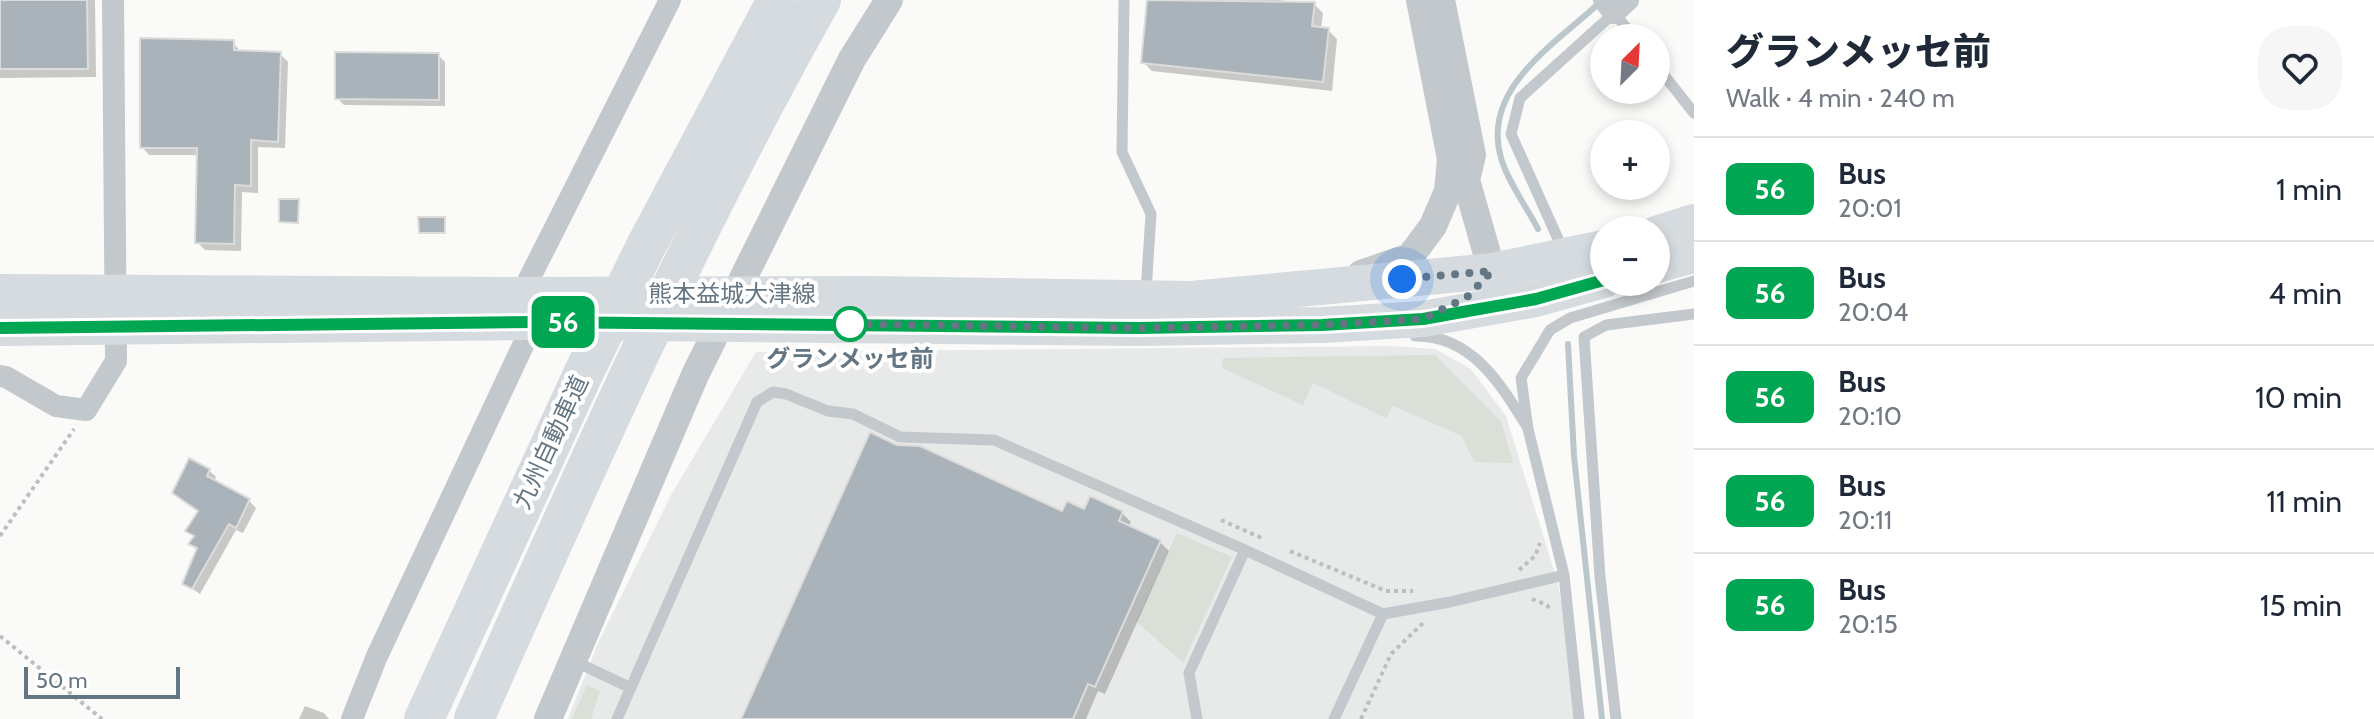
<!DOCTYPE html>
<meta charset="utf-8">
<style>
:root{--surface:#fff;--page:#f6f6f7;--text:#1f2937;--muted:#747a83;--line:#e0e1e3}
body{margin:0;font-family:Cabin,"Noto Sans JP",sans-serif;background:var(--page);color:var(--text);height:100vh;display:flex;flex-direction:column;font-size:30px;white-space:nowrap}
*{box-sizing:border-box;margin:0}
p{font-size:26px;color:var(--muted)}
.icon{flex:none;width:44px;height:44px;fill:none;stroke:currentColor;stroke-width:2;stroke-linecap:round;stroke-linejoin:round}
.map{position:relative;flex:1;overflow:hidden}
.drawer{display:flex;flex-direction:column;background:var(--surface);width:680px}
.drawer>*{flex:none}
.badge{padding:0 16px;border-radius:12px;font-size:28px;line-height:52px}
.needle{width:52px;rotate:24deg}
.tools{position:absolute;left:1590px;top:24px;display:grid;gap:16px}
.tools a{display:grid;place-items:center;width:80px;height:80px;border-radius:50%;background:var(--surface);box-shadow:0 4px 12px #0003;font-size:40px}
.scale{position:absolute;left:24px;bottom:20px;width:156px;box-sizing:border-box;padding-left:8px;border:4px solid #657683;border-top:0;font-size:22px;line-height:28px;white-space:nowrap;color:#657683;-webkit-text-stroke:6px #fff;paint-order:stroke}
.you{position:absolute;width:40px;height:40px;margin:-20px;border:6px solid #fff;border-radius:50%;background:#1a73e8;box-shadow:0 0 0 12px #1a73e833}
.map>.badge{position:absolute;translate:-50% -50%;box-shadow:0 0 0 4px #fff}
.round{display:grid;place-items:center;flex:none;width:84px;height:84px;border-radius:32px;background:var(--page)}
.overview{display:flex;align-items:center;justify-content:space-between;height:136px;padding:0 32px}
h1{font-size:38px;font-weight:800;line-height:60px}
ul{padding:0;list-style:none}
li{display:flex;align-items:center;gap:24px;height:104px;padding:0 32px;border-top:2px solid var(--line)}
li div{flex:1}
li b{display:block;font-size:30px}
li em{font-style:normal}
li .badge{min-width:88px;font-weight:700;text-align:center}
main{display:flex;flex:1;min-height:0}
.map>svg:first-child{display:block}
.built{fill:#e8e9e9}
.green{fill:#dadfd7}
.shadow{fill:#0003}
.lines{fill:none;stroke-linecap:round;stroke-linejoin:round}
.stream{stroke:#bbc7cb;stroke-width:6}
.building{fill:#aab3b9;stroke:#dcdcda;stroke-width:2}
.path{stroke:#bbbfc2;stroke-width:4;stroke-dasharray:4 4;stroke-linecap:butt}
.service{stroke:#c3c8cc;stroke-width:11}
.minor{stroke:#c3c8cc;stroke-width:22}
.tertiary{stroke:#c3c8cc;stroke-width:28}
.primary{stroke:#d6dbdf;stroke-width:36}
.motorway{stroke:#d6dbdf;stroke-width:40}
.line-casing{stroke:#fff;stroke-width:18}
.line{stroke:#00a651;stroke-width:12}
.walk{stroke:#657683;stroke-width:8;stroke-dasharray:0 14.4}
.stop-dot{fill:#fff;stroke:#00a651;stroke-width:4}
.labels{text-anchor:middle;stroke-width:8;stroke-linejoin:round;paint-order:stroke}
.street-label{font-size:24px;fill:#657683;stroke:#fff}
.stop-label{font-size:24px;font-weight:bold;fill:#657683;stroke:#fff}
</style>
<main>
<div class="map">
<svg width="1694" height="719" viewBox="0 0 1694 719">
<rect width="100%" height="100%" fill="#fafaf8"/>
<!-- built -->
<path class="built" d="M1390,346L1435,349L1471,369L1506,416L1558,583L1580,719H568L598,643L671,495L756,352Z"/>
<!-- green -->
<path class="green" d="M1435,355L1501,421L1513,463L1474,462L1462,436L1393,406L1386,418L1313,383L1303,405L1222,368L1223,358Z
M1177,533L1232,557L1183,663L1136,621Z
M587,685L600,691L591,719H572Z"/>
<!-- shadow -->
<path class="shadow" d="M0,0H95L96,77L0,78Z
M1149,0H1278L1314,4L1323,13L1321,29L1328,30L1337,39L1332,91L1152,71L1143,62Z
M233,42L241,53L280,54L288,62L285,148L258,147V193L242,192L241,251L205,250L197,242L199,155H149L142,147Z
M438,55L445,62V106L344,105L337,98Z
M444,219L446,234L421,232Z
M209,470L216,477L214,482L249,501L256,508L243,533L236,530L200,594L184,583L198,551L191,544L195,538L188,531L200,512L174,493Z
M1091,498L1122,513L1131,522L1128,528L1160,542L1169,551L1105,694L1098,691L1086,719H743L1063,513L1085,512Z
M305,706L324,713L329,719H299Z"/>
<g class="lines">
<!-- stream -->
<path class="stream" d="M1538,229C1527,208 1507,180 1501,158C1481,90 1553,45 1596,6
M1568,344L1574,456L1602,719"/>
</g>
<!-- building -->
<path class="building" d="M0,0H87L88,69H0Z
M1147,0L1315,2L1312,26L1329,28L1323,82L1141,63Z
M140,38L234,40V50L281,52L278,142L251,140V186L235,185L234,244L195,243L197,148H140Z
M335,52L439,53V100L335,99Z
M279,199H299L298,223L279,222Z
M418,217H445V233H419Z
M870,432L897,445L920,446L1062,511L1067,501L1084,509L1090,496L1123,511L1119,521L1161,540L1095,687L1088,684L1073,719H741Z
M189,458L210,469L207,476L250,499L236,528L229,524L192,589L182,584L197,548L188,544L194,536L185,531L198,511L172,493Z"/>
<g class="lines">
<!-- path -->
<path class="path" d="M1221,520L1264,539
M0,536L74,429
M1290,551L1386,591H1413
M1519,570L1535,556L1540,543
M1532,599L1547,605L1551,611
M0,636L102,719
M1361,719L1391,654L1424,622"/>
<!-- service -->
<path class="service" d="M1124,0L1122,152L1151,214L1146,292
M1656,65L1694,113
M1563,250L1511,134L1520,98L1614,13L1635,38
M1415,336C1471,335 1500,383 1526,425
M574,661L631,688
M617,719L757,402L773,392L786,394L828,411L853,414L900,437L994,440L1245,550L1383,614
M1197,719L1189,673L1245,550
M1334,719L1383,614L1450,602L1564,575
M1579,719L1564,575L1528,429L1521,378L1550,330L1570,318L1694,281
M1616,719L1600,577L1584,337L1606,325L1694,314"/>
<!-- minor -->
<path class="minor" d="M1604,0L1614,13L1628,0
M521,295L670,0
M0,376L6,377L56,406L86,410L116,361L113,0
M352,719L377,656L534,322"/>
<!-- tertiary -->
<path class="tertiary" d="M1441,0L1472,155L1466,180
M1456,167L1466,180L1492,271L1508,281
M1361,274L1410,257L1433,226L1448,191L1451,159L1420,0
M548,719L695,375L852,59L889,0"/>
<!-- primary -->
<path class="primary" d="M1656,234L1694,222
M1656,265L1694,255
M0,292L521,295L871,294L1191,299L1492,271L1604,248
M0,328L534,322L1138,328L1322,325L1423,319L1536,299L1604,280"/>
<!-- motorway -->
<path class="motorway" d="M424,719L584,372L646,246L777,0
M474,719C582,476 690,232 821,0"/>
</g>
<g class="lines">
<defs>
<path id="line" d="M0,328L534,322L1138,328L1322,325L1423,319L1536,299L1604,280"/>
</defs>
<!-- line casing -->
<use href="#line" class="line-casing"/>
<!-- line -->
<use href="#line" class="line"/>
<!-- walk -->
<path class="walk" d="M850,324H845L1138,328L1322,325L1423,319L1467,297L1492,271L1402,279"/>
</g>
<!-- markers -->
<circle class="stop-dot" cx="850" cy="324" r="16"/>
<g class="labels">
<!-- street labels -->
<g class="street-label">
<text x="732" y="302">熊本益城大津線</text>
<text transform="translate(551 442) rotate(-65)" y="8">九州自動車道</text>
</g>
<!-- stop labels -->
<g class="stop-label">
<text x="850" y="367">グランメッセ前</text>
</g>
</g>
</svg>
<div class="tools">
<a><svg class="needle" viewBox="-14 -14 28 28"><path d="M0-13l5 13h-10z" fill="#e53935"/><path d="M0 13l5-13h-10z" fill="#747a83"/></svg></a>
<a>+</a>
<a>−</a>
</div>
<div class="scale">50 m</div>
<div class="you" style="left:1402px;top:279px"></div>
<b class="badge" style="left:563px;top:322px;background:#00a651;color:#fff">56</b>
</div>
<section class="drawer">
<div class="overview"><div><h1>グランメッセ前</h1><p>Walk · 4 min · 240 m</p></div><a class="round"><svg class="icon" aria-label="heart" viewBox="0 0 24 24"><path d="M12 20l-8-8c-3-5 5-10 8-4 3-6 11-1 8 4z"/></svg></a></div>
<ul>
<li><span class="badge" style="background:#00a651;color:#fff">56</span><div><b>Bus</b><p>20:01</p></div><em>1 min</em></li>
<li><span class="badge" style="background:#00a651;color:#fff">56</span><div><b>Bus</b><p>20:04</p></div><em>4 min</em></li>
<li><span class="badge" style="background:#00a651;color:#fff">56</span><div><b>Bus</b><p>20:10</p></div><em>10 min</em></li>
<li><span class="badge" style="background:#00a651;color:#fff">56</span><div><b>Bus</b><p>20:11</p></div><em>11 min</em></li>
<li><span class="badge" style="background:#00a651;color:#fff">56</span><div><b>Bus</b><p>20:15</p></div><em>15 min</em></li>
</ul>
</section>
</main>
